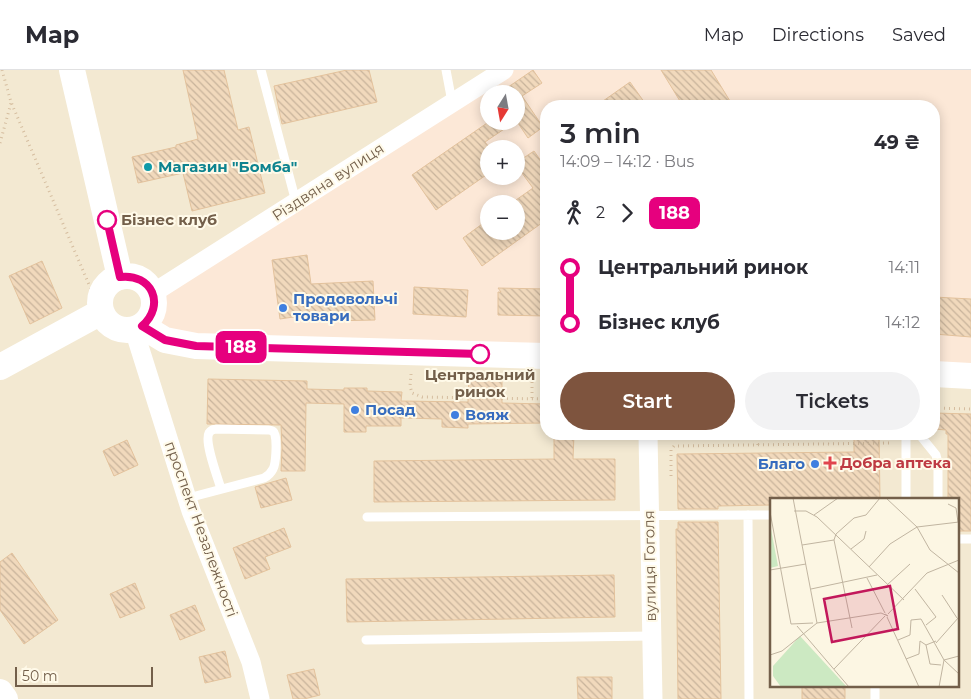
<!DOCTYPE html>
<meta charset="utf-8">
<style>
:root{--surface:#fff;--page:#f2f2f3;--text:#2b2b33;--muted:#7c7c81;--line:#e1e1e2;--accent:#7e543e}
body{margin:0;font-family:Montserrat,sans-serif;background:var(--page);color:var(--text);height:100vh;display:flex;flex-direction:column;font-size:19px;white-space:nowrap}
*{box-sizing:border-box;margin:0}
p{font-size:16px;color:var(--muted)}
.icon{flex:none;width:28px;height:28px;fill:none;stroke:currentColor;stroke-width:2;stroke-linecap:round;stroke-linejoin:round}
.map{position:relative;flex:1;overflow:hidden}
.sheet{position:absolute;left:540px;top:30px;width:400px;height:340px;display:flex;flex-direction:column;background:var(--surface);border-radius:20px;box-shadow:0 2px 12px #0003}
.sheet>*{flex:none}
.badge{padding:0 10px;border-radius:8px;font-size:18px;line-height:32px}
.needle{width:32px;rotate:191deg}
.controls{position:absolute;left:480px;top:15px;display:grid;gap:10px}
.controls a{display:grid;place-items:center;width:45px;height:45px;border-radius:50%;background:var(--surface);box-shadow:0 2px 12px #0003;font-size:25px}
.scale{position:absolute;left:15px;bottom:12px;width:138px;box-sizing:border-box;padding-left:5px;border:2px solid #735f4a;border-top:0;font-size:14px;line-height:18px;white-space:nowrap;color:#735f4a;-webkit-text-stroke:4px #fffae9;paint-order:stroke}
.map>.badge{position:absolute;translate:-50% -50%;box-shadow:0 0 0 2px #fff}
.legs{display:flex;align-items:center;gap:8px;height:55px;padding:0 20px;font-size:16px}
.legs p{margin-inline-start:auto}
.head{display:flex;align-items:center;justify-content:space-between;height:85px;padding:0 20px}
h1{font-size:28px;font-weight:600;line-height:38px}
.primary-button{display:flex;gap:10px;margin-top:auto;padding:10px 20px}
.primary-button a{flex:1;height:58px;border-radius:30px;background:var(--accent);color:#fff;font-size:20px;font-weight:600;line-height:58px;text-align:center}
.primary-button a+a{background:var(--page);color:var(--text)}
ul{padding:0 20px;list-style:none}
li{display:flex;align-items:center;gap:18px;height:55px;font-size:19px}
li i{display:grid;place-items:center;width:8px;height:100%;margin:0 6px;background:currentColor}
li i::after{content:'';width:12px;height:12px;margin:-6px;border:4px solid;border-radius:50%;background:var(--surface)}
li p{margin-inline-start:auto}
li:first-child i{background:linear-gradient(#0000 50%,currentColor 0)}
li:last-child i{background:linear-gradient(currentColor 50%,#0000 0)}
header{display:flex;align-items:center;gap:30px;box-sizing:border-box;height:70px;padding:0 25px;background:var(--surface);border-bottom:1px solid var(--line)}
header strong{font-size:24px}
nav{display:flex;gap:28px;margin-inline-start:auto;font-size:18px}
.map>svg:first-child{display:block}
.residential{fill:#f3e9d2;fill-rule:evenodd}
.commercial{fill:#fce8d7;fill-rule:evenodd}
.building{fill:url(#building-back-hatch);stroke:#e3c29c}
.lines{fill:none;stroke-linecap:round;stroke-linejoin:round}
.path{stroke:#d5bd9f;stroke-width:3;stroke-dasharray:1 4;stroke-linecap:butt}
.lane{stroke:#fff;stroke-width:9}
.street{stroke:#fff;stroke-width:19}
.secondary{stroke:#fff;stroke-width:26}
.line-1-casing{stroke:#fff;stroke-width:11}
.line-1{stroke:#e6007e;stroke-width:8}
.culture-dot{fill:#0f9aa8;stroke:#fffae9;stroke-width:2}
.stop-1-dot{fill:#fff;stroke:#e6007e;stroke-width:2.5}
.shop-dot{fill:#3f7fe0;stroke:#fffae9;stroke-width:2}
.health-dot{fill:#e0444e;stroke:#fffae9;stroke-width:2}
.labels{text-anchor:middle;stroke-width:4;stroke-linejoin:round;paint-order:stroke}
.culture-label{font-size:15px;font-weight:bold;fill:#0d838f;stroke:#fffae9;text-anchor:start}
.street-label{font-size:15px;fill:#735f4a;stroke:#fffae9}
.stop-label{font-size:15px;font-weight:bold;fill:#735f4a;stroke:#fffae9;text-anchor:start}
.shop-label{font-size:15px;font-weight:bold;fill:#366cbe;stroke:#fffae9;text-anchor:start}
.health-label{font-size:15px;font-weight:bold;fill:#be3a42;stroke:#fffae9;text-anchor:start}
.inset-road{fill:none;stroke:#c1b5a1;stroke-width:1}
.view{fill:#c2185b;fill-opacity:0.15;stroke:#c2185b;stroke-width:2.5}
.inset-edge{fill:none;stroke:#735f4a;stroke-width:2.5}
</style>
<header>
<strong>Map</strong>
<nav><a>Map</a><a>Directions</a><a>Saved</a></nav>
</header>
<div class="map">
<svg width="971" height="629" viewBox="0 0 971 629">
<defs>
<pattern id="building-back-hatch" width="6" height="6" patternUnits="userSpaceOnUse" patternTransform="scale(1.25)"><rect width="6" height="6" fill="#f1d9bc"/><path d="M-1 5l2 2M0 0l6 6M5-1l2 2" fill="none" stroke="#c8b39b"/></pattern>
</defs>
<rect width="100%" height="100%" fill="#fcf6e3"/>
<!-- residential -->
<path class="residential" d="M0,0H971V629H0ZM489,24H516V51H489ZM546,36H934V364H546ZM489,79H516V106H489ZM489,134H516V161H489ZM771,429H957V615H771Z"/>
<!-- commercial -->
<path class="commercial" d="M504,0H971V306L934,304V36H546V286L196,276L148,251L154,238V230ZM489,24H516V51H489ZM489,79H516V106H489ZM489,134H516V161H489Z"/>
<!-- building -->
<path class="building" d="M183,0H224L238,60L249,57L265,123L192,141L183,103L138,113L132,87L176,77V75L198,69Z
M347,0H369L377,32L282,54L274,16Z
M533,0L542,13L522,26L543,57L528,68L516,50V24H498Z
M661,0H711L733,36H683Z
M630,12L647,36H596Z
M490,51H516L485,72L489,77V103L436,140L412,105Z
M534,81L546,98V150L482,196L463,168L489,149V161H516V130L533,118L516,95V93Z
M307,185L311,214L373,211L375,250L327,251L326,242L280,249L272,190Z
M42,191L62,238L30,254L9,206Z
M414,217L468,220L466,247L413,244Z
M498,218L546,219V246L498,245V222H501Z
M934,227L971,229V267L934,264Z
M469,306L502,307V333L546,334V353L468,354V358L442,357V349L401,348V356H366V362H344V334L306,333L305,401H281L282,378L281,355L207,354L208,309L307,311V319L344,320V318H367V321L402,322L401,331L468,332Z
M934,343L971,344V461H957V429H948V364H946V360L934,359Z
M554,364H574L573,389H615V430L374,432V391L554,389Z
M854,364H879L880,429H771V435L718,436V439H678L677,384L854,382Z
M127,370L138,395L114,406L103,381Z
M286,408L292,430L261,438L255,417Z
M678,452H718L721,629H678L676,459H678Z
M284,458L291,477L265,487L270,499L245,509L233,478Z
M12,483L58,550L24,574L0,540V492Z
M614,505L615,547L347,552L346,509Z
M135,513L145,538L120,548L110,524Z
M195,535L205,560L180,570L170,545Z
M225,581L231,607L205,613L199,587Z
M314,599L320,625L304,629H293L287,605Z
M577,607H612V629H578Z
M802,615H845V629H802Z"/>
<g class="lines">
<!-- path -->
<path class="path" d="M2,0L11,32L93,224
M0,73L11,33
M411,304L410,316L412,323L422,327L546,329
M532,307V329
M934,338L971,339
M757,364L758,375
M828,364L829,374
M671,406V380L674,376L893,373"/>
<!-- lane -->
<path class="lane" d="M261,0L296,132
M446,0L452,32
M906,364V429
M919,364L936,385L938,393V429
M188,428L264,408C268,406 271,403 273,399C276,394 277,372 275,365C274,361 273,361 269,360L216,359C212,360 212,359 209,363C204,372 218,408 221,419
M748,445L749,629
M367,447L771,445
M957,469H971
M366,570L652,566
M875,629V615"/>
<!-- street -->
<path class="street" d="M153,223L504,0
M134,260L191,441L251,592L260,629
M648,364L653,629"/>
<!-- secondary -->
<path class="secondary" d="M72,0L120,207
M100 233a27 27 0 1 1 54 0a27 27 0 1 1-54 0Z
M142,256L165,270L196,276L546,286
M0,297L101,242
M934,304L971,306
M0,622L5,629"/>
</g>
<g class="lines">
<defs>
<path id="line-1" d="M107,150L120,207C152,203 166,235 142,256L165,270L196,276L480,284"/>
</defs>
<!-- line-1 casing -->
<use href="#line-1" class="line-1-casing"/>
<!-- line-1 -->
<use href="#line-1" class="line-1"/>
</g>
<!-- markers -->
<circle class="culture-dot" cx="148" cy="97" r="5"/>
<g class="stop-1-dot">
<circle cx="107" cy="150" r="9"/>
<circle cx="480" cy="284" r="9"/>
</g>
<g class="shop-dot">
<circle cx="283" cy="238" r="5"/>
<circle cx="355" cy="340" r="5"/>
<circle cx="455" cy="345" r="5"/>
<circle cx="815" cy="394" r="5"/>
</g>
<path class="health-dot" d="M827.5 385.5h5v5h5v5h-5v5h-5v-5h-5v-5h5z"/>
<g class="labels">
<!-- culture labels -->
<g class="culture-label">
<text x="158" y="102">Магазин "Бомба"</text>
</g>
<!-- street labels -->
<g class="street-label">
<text transform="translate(328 112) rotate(-33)" y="5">Різдвяна вулиця</text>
<text transform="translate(201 459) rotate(70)" y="5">проспект Незалежності</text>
<text transform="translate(650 496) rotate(-91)" y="5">вулиця Гоголя</text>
</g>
<!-- stop labels -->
<g class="stop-label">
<text x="121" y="155">Бізнес клуб</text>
<text x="480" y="310" text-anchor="middle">Центральний<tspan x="480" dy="17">ринок</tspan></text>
</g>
<!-- shop labels -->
<g class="shop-label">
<text x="293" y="234">Продовольчі<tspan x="293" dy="17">товари</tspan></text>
<text x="365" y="345">Посад</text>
<text x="465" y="350">Вояж</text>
<text x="805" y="399" text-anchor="end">Благо</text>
</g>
<!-- health labels -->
<g class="health-label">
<text x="840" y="398">Добра аптека</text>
</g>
</g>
<!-- overview -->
<g transform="translate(770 428)">
<rect width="189" height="189" fill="#fcf6e3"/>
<path d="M30,138L76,188V189H11L3,178V168Z" fill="#cce9c2"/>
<path d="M0,26L8,68L0,70Z" fill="#cce9c2"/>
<path class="inset-road" d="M116,0L147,29L160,52L189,75M178,6L186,10L188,24M24,13H36L47,19L134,102M0,14L21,126L43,125M44,17L68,0M64,42L82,130M32,47L64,42L66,36L84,20L96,17L110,0M81,51L94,41L96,33M99,69L120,46L147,29L189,24M0,72L36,66M97,80L115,115M117,87L140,66M41,91L107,77M145,91L166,119L156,127M172,97L187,120M118,116L157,75L189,62M117,119L149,189M47,125L111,115L118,118L115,116M27,128L79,189M128,142L140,137L141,122L151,121L174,162L189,176M166,143L156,147L160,166L171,167M166,145L189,119M0,157L12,153L47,125L23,0M136,161L149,156L150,143L156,147M64,171L115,118M169,189L174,162L189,158"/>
<path class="view" d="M120,88L128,131L62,144L54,101Z"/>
<rect width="189" height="189" class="inset-edge"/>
</g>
</svg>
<div class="controls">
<a><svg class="needle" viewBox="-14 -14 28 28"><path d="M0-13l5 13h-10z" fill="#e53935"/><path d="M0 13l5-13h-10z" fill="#7c7c81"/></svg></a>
<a>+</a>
<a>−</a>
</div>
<div class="scale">50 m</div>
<b class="badge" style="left:241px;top:277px;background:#e6007e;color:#fff">188</b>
<section class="sheet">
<div class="head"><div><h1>3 min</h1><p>14:09 – 14:12 · Bus</p></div><b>49 ₴</b></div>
<div class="legs"><svg class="icon" aria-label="walk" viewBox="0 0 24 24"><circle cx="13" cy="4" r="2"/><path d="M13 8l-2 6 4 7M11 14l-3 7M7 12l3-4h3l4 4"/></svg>2<svg class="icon" aria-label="forward" viewBox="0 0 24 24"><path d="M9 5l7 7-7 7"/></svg><b class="badge" style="background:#e6007e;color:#fff">188</b></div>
<ul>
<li><i style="color:#e6007e"></i><b>Центральний ринок</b><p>14:11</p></li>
<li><i style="color:#e6007e"></i><b>Бізнес клуб</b><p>14:12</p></li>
</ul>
<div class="primary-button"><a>Start</a><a>Tickets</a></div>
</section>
</div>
